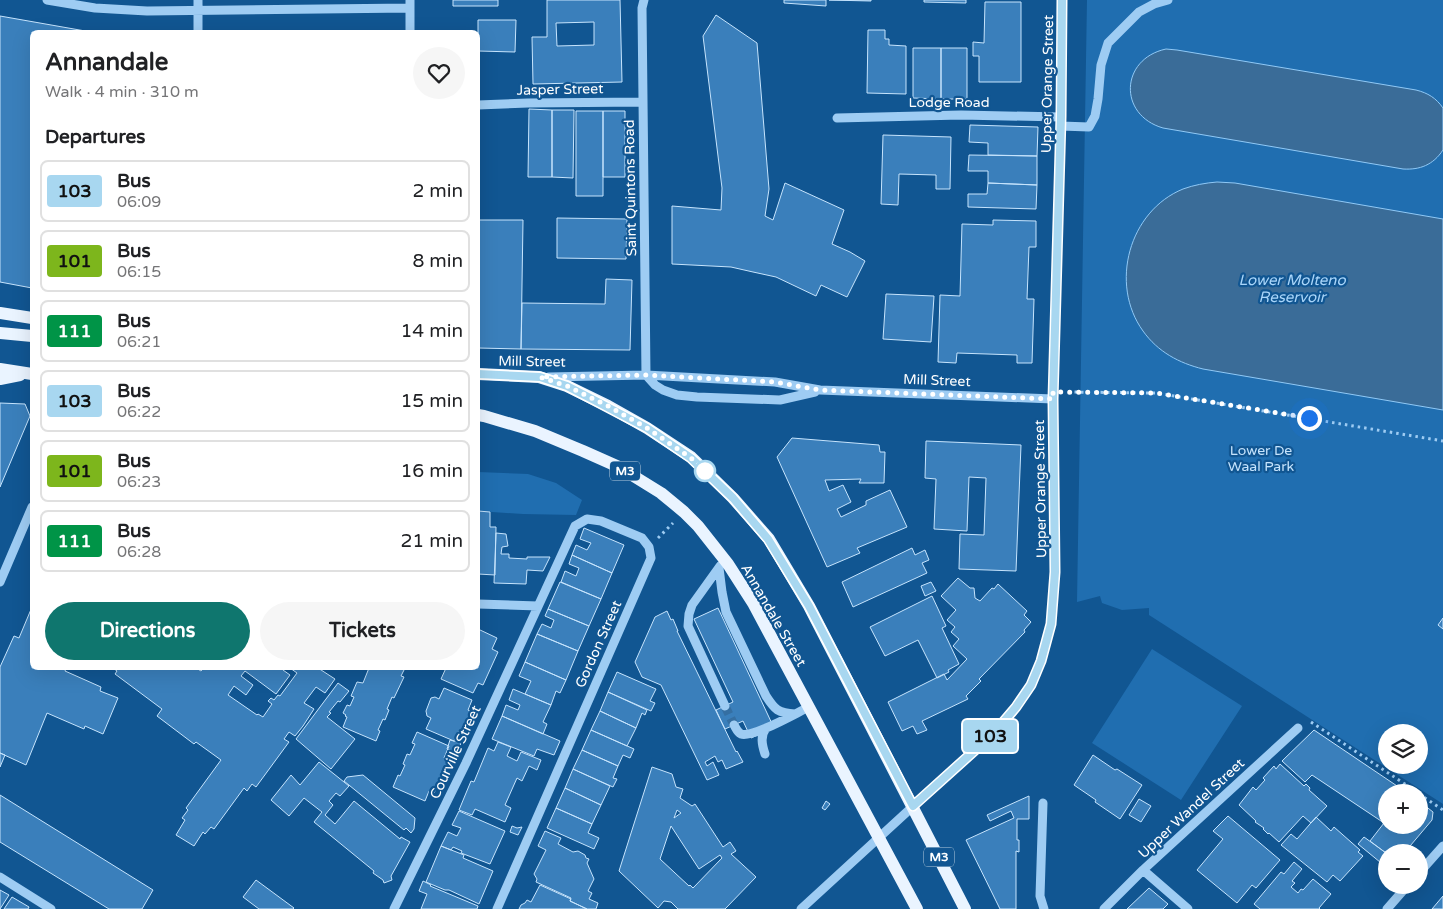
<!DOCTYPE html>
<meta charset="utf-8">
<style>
:root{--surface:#fff;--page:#f6f6f6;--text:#202124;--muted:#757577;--line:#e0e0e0;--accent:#0f766e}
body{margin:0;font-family:"Varela Round",sans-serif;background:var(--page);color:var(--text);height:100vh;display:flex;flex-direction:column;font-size:19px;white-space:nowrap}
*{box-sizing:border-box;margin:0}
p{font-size:16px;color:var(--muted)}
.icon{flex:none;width:28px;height:28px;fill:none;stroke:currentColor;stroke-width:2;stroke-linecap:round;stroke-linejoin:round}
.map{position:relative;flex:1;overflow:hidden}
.panel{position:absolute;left:30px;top:30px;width:450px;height:640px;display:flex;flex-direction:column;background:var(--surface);border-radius:8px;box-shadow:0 5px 20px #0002}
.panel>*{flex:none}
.badge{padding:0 10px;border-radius:4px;font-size:18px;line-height:32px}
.controls{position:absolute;left:1378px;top:724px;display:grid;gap:10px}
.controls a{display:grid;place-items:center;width:50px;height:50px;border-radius:50%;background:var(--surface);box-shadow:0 5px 20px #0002;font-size:25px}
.you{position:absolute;width:25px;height:25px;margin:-12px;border:4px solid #fff;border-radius:50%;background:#1a73e8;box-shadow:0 0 0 8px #1a73e833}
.map>.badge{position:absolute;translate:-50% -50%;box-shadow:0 0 0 2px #fff}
h2{padding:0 15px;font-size:19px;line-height:45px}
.round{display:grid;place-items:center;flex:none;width:52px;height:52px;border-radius:26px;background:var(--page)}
.summary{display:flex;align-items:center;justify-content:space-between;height:85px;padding:0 15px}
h1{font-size:24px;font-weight:700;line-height:38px}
.cta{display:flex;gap:10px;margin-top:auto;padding:10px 15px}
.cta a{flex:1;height:58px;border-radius:30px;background:var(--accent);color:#fff;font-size:20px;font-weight:700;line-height:58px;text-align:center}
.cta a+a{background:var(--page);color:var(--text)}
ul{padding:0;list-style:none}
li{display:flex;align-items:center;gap:15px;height:62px;margin:0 10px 8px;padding:0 5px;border:2px solid var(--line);border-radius:8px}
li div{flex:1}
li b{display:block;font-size:19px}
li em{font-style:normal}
li .badge{min-width:55px;font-weight:700;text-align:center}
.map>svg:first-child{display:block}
.green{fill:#206eb0;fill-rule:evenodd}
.water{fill:#3a6c98;stroke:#90c9f6}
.building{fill:#3a7fbb;stroke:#c6e4fd;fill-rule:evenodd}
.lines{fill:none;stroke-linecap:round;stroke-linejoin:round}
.minor-tunnel{stroke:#356fa2;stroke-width:9;stroke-dasharray:9 4.5;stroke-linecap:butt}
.path{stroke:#9eccf3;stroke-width:3;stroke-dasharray:2.5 4;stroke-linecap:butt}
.minor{stroke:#9eccf3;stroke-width:9}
.major{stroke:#eaf4ff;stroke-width:12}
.line-casing{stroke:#fff;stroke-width:11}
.line{stroke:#a8d7f0;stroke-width:8}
.walk{stroke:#fff;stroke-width:5;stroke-dasharray:0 9}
.stop-dot{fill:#fff;stroke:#a8d7f0;stroke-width:2.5}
.labels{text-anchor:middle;stroke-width:4.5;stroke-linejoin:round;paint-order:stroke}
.shield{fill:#115692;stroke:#b8ccde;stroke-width:1}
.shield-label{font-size:12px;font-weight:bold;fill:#fff}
.street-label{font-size:14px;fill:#fff;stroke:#115692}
.park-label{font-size:14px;fill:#c6e4fd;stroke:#115692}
.water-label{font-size:15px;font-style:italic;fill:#aad6fa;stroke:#115692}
</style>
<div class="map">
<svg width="1443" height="909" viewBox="0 0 1443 909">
<rect width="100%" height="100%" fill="#115692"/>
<!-- green -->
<path class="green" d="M1087,0H1443V804L1149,615V608L1122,610L1102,603L1100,596L1077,602ZM1386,732H1419V765H1386Z
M478,472L528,474L556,483L582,500L576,515L523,514L478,511Z
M1152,649L1242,706L1181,800L1092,743Z"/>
<!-- water -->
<path class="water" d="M1166,49L1177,50L1416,90C1428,93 1436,98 1443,108V150C1433,165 1420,170 1403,169L1163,128C1118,115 1120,59 1166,49Z
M1217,182L1235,183L1443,219V410L1203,369C1179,363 1158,352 1143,331C1109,284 1129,211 1183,189C1194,185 1205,183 1217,182Z"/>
<!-- building -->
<path class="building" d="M453,0H498V6H453Z
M547,0H620L622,82L533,84L532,37H547ZM594,22V45L557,46L556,23Z
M784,0H826V6L784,3Z
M829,0H871V1Z
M924,0H966V3L924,2Z
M985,2H1021V82H979V56H973V42L984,43Z
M716,15L757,43L769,189L765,216L773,220L785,183L844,210L832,244L850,252L865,261L847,297L821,285L816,296L776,277L753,272L731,267L672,264V206L721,210L722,188L703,36Z
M0,16L91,32H32V288L0,282Z
M478,20H516L515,52L478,51Z
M868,30H885V39H889V45L906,46V94L867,93Z
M913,48H941V99L913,98Z
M941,48H967V99H941Z
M529,109L552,110V177H528Z
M552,110H574L573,178L552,177Z
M576,111H603V196H576Z
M603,111H625V177H603Z
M970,125L1038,127L1037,156L988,155V143L969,142Z
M883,135L951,137L950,189H936V175L899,174L898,205L881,204Z
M969,155L1037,156V185L988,183V171H968Z
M988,183L1037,185L1036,209L968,207V194H987Z
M557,218L627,219L626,259L557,258Z
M478,220H523L521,349L478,348Z
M993,220L1036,221V247H1029L1027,299H1034L1032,363H1017V355L957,353L956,363L938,362L940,295L960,296L962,224L993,225Z
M606,279L632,280L630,350L521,349L522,303L605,304Z
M886,294L934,296L931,342L883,339Z
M0,403L25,404L30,416L0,487Z
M792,438L879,445L880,452H885L884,483H859L861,479L825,480L829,491L843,485L851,502L837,509L841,517L866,505V501L890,490L907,527L857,548L860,553L827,567L777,457Z
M926,441L1021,445L1016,571L959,569L960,534L984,535L986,478L969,477L967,531L934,529L936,479L925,478Z
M478,511L490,512V527H496L495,575L478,574Z
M584,528L624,545L612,573L572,555L576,545L587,550L591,543L580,539Z
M496,533L506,534L508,546L502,547L501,554H509V558L527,559V557H550L543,571L527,570L526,584L494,583Z
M912,548L915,555L925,550L929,560L922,563L927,573L853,607L842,582Z
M572,555L612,573L601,599L561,582L565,571L576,576L579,568L569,564Z
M958,578L970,588H974L975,598L980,601L992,588L994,589L998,584L1027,611L1024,615L1031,622L1024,630L1025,632L979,679L981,681L966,696L968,699L922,721L927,730L917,734L913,726L902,731L888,702L944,674L947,680L967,659L953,646L959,639L951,632L955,627L947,620L956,610L941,596Z
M560,582L601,599L589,626L548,609Z
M931,582L936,591L925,596L921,586Z
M932,596L946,626L942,628L959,664L948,670L949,672L937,678L918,640L885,656L870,627Z
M32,607V668H66L65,671L101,687L100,691L118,698L103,734L85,726L84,729L47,713L26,765L0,753V667L14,636L19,638Z
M718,608L774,728L751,738L743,721L725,729L716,710L733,702L694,619Z
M548,609L589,626L578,651L537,634L542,624L551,628L554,620L545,616Z
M667,611L671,620L673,619L678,631H677L736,752L737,751L743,762L726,769L722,760L718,762L715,756L705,762L707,766L713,762L719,775L707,780L661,685L642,677L635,662L655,617Z
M1443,618V629L1438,625Z
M478,629L497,638L492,649L498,652L483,685L478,683L473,693L441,679L446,668L449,669L450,668H478Z
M537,634L578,651L566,680L525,662Z
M525,662L566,680L560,693L556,691L551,705L525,694L531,681L519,676Z
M113,668H196L201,671L204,668H285L283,670L290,675L276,694L245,671L241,676L253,685L246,695L234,686L228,695L257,715L258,714L263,717L272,704L268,701L271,698L274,700L278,695L280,696L297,673L290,668H318L335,679L325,693L316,687L304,703L314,709L303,726L295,736L289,732L284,739L289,742L256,787L252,784L247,791L244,788L214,829L211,827L205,834L203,832L194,846L176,835L185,820L182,818L188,810L186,808L221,760L196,742L194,744L157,716L162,709L115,674L117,671Z
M369,668H405L401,676L404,677L394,698L392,697L387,709L389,710L385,720L383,719L378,730L380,731L376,741L343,727L347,717L345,716L346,715L343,713L347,705L350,706L354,697L351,696L357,682L363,683Z
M617,672L656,689L650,701L655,703L651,711L608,692Z
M338,683L349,691L340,702L338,701L329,712L331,713L327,717L355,739L331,769L296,739Z
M444,688L472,700L468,710L471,712L468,720L472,722L469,728L465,726L462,733L459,731L454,741L426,729L431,718L427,716L426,711L431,698L435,697L439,699Z
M513,689L551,705L543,722L547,724L543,734L502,716L506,705L518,710L520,705L509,700Z
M608,692L647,710L645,715L642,713L636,728L600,711Z
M600,711L636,728L627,746L591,730Z
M502,716L560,741L554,755L537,749L534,756L492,739Z
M591,730L634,749L630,758L623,755L618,766L582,750Z
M1314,730L1406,792H1386V825H1419V801L1433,812L1432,820L1405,852L1386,853L1370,841L1384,823L1312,775L1305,782L1282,761Z
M417,732L449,746L444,758L449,760L434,793L429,791L425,801L393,787L398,775L400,776L405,765L403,764L407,754L410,755L415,744L412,743Z
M450,740L461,743L457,753L447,749Z
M498,742L511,747L507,756L517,761L521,752L541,760L537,770L529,766L522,781L517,778L505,805L511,808L505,822L475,809L472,815L459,810L471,781L474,782L488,748L494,751Z
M582,750L618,766L613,778L617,779L613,787L573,769Z
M0,753L5,755L0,767Z
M1093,755L1115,770L1117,769L1142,785L1120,819L1095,802L1096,800L1074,785Z
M319,762L349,786L340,796L336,793L329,801L333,805L325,815L335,824L354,801L400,839L401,837L410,842L391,876L392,880L384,883L383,880L373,873L374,871L314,822L322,812L304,798L289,816L271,800L291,775L300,785Z
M1280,764L1304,786L1306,784L1310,788L1309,790L1327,806L1311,823L1303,816L1279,842L1269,833L1268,834L1263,829L1264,828L1255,822L1256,821L1239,805L1253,787L1256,790L1265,780L1263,778L1274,766L1276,769Z
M652,767L672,774L676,787L683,789L680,798L692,806L695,804L723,847L730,842L736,851L731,854L756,877L725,909H678L671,902L664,901L658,908L619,871ZM677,810L681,813L674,818ZM671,826L699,869L720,855L722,858L693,888L690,885L689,886L660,859Z
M573,769L610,786L601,805L565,788Z
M363,775L415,818L414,829L411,833L406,828L404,830L344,781L347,777Z
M565,788L601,805L592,824L556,808Z
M0,795L153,890L142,909H109L0,842Z
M1029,796V819H1017V840H1019V852L1016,851V909H1000L966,840L1014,818L1011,811L990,821L987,815Z
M1139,799L1151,806L1141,822L1129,815Z
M826,801L830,804L825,810L822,808Z
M556,808L592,824L588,833L599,838L594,849L547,828Z
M459,811L505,831L490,864L461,853L462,851L453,847L451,850L441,846L448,832L457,836L461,828L452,825Z
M1228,816L1280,860L1256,888L1252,885L1237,903L1197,870L1223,839L1213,831Z
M1316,817L1331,831L1334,827L1360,850L1358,852L1363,856L1340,881L1333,875L1327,882L1281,845L1291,834L1297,839Z
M512,826L517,828L522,827L518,835L510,832Z
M545,831L561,838L558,844L573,852L578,851L585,855L586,858L589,859L587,863L594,879L588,891L592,893L589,899L598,903L596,909H587L570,901L571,898L536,882L537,879L534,874L546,850L538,846Z
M1364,837L1386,853V867L1358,844Z
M441,846L464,855L463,858L493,871L479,904L449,890H445L426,882Z
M1294,862L1302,869L1292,881L1295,883L1291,887L1298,893L1301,889L1303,890L1313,879L1331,894L1319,908L1320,909H1260L1254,904L1281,872L1284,874Z
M256,880L294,908L293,909H259L243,897Z
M423,881L431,885L430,886L478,906L477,909H421L427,894L419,891Z
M540,885L571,899L570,901L587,909H519L521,905L525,903L527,900L531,902Z
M1149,888L1168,904L1163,909H1127Z
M0,890L9,895L0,909Z
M1443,896V909H1432Z
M12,897L29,907L28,909H4Z"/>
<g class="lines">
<!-- minor-tunnel -->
<path class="minor-tunnel" d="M725,706L734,725"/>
<!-- path -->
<path class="path" d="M1068,392L1156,393L1443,441
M658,538L673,523
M1311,722L1417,792
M1419,794L1443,810"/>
<!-- minor -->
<path class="minor" d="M47,0L95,8L147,11L410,8
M198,0V32
M644,0L642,8L646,375
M410,32V0
M478,105L528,103L643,102
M837,118L961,115L1061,117
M1061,126L1089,127L1095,116L1098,99L1101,65L1108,43L1139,12L1154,4L1168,0
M646,375L655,385L663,390L677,395L697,397L780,400L815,392
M549,377L646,375L775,382L820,390L1053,399
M720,566L692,605L689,614L688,626L725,706
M719,568L722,592L726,612L766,696C775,710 778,713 795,714
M0,582L32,507
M478,604L538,606
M734,725C736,728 737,732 741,734C753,738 796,713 809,707
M765,754C762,745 760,736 766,728
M1043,803L1040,896L1044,909
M1143,870L1188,909
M1419,873L1443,846
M0,877L51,909
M394,909L466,763L575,526L587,519L601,521L642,538L649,547L651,558L497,909
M801,909L993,733L1016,707L1031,685L1041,661L1051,624L1055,572L1053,399L1061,117L1062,0
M1104,909L1143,870L1298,728
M1387,909L1408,885"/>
<!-- major -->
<path class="major" d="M0,313L32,318
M0,333L32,336
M0,369L32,374
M478,374L539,377L567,386L608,406L647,428L691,457L733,498L769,539L809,606L965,909
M0,379L20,375
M478,415L484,416L535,431L583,451L619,467L661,493L684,512L698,526L728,564L753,603L917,909"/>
</g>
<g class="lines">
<defs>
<path id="line" d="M478,374L540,377L567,386L594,400L647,428L691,458L733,498L768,539L809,606L913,806L993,734L1016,707L1031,685L1041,661L1051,624L1055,572L1053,399L1061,117L1062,0"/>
</defs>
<!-- line casing -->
<use href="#line" class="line-casing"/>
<!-- line -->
<use href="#line" class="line"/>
<!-- walk -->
<path class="walk" d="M705,471L691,458L647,428L608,406L567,386L540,377L646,375L775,382L820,390L1053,399V392L1156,393L1309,418"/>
</g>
<!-- markers -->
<circle class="stop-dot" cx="705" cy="471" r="10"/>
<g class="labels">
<!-- shield labels -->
<g class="shield">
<rect x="610" y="461.5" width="30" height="19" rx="4"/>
<rect x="924" y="847.5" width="30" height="19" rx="4"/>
</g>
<g class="shield-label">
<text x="625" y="475">M3</text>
<text x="939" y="861">M3</text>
</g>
<!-- street labels -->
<g class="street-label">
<text transform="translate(1047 84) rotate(-89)" y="5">Upper Orange Street</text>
<text transform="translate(560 89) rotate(-1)" y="5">Jasper Street</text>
<text x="949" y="107">Lodge Road</text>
<text transform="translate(630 188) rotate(-91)" y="5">Saint Quintons Road</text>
<text transform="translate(532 361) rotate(1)" y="5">Mill Street</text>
<text transform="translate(937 380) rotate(2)" y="5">Mill Street</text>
<text transform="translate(1040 489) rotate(-91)" y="5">Upper Orange Street</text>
<text transform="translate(774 615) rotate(60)" y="5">Annandale Street</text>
<text transform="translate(598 644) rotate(-66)" y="5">Gordon Street</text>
<text transform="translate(455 752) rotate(-65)" y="5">Courville Street</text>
<text transform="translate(1191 808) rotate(-43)" y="5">Upper Wandel Street</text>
</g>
<!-- park labels -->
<g class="park-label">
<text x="1261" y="455">Lower De<tspan x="1261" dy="16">Waal Park</tspan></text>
</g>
<!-- water labels -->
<g class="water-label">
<text x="1292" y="285">Lower Molteno<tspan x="1292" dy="17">Reservoir</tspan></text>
</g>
</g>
</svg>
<div class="controls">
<a><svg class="icon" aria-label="layers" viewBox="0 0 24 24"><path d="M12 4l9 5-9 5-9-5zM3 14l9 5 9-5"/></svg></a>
<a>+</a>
<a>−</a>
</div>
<div class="you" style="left:1309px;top:418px"></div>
<b class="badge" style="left:990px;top:736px;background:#a8d7f0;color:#111">103</b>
<section class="panel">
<div class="summary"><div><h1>Annandale</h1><p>Walk · 4 min · 310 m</p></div><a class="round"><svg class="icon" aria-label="heart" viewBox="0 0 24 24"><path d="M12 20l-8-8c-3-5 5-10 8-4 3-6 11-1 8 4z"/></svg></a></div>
<h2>Departures</h2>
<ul>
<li><span class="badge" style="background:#a8d7f0;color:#111">103</span><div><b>Bus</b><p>06:09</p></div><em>2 min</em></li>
<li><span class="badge" style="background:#7db61c;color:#111">101</span><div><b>Bus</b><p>06:15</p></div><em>8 min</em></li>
<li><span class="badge" style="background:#009447;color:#fff">111</span><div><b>Bus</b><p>06:21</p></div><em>14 min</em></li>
<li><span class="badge" style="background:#a8d7f0;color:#111">103</span><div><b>Bus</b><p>06:22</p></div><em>15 min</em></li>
<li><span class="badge" style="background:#7db61c;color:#111">101</span><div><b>Bus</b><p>06:23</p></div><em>16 min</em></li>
<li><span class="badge" style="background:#009447;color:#fff">111</span><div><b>Bus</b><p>06:28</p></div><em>21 min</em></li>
</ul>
<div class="cta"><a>Directions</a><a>Tickets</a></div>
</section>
</div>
